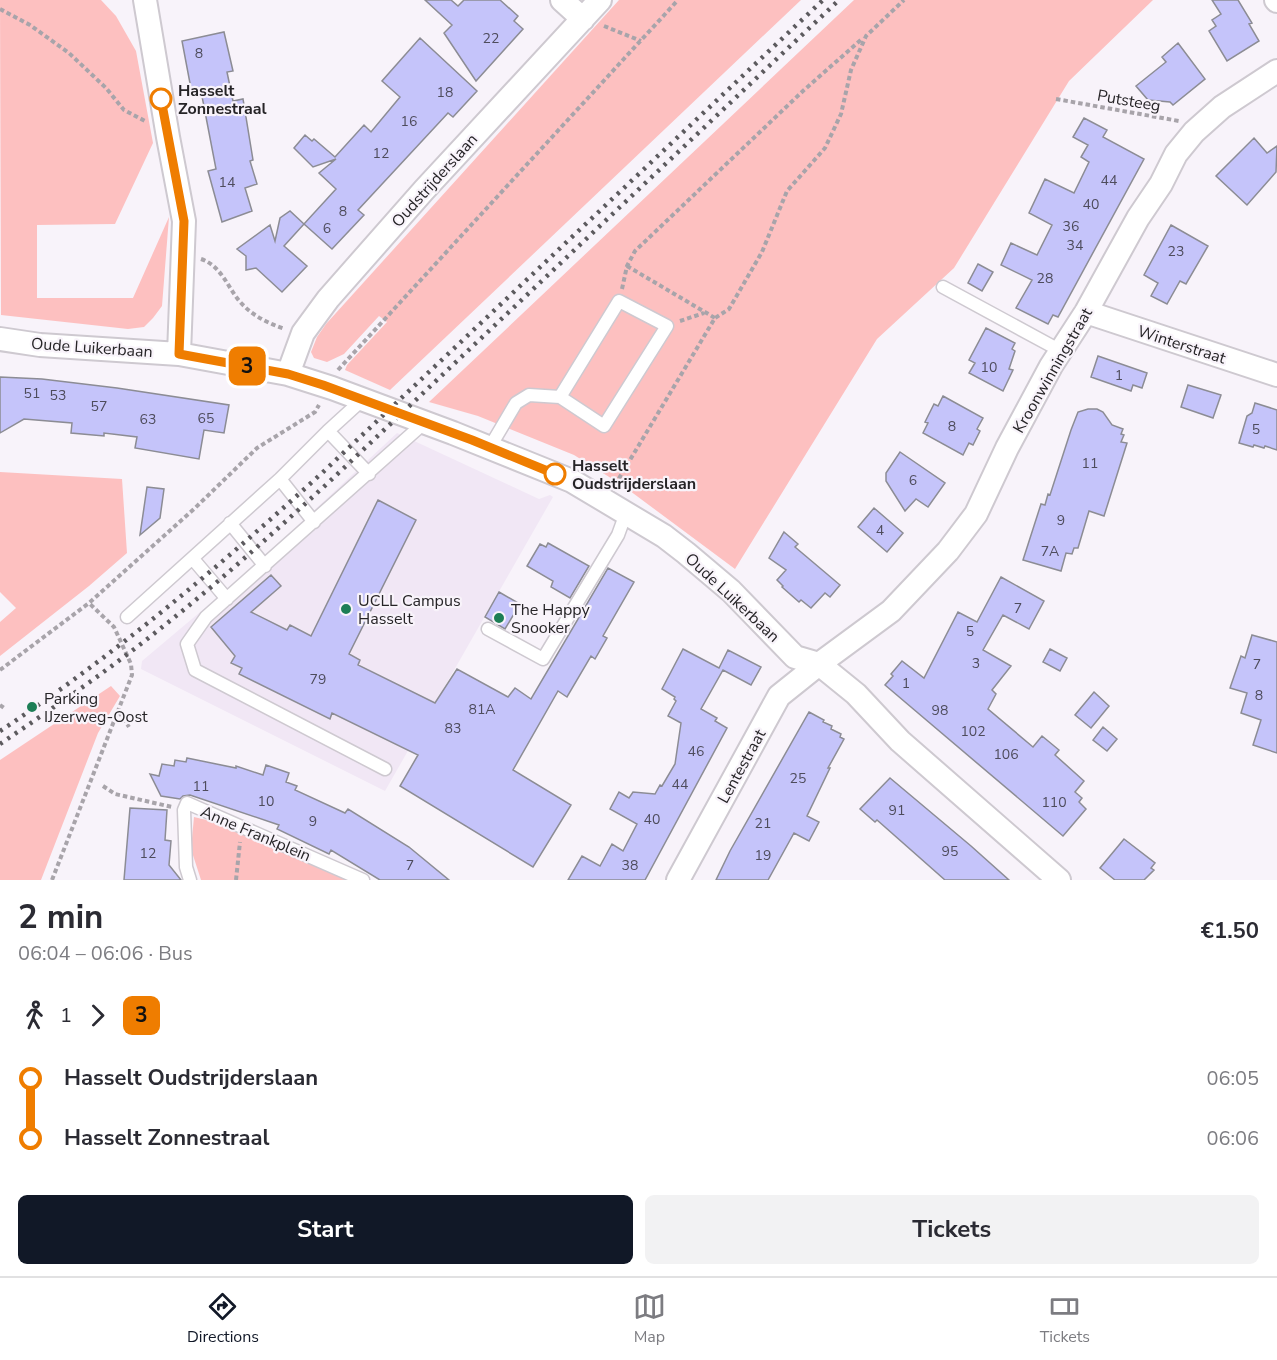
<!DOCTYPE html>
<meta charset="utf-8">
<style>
:root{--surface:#fff;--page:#f2f2f3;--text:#2b2b33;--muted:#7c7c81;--line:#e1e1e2;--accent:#111827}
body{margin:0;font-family:"Nunito Sans",sans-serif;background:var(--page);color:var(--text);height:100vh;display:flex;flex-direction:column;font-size:22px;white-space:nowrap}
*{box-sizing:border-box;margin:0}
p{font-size:20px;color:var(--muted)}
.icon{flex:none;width:33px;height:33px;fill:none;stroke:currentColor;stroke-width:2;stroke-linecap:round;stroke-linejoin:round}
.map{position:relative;height:880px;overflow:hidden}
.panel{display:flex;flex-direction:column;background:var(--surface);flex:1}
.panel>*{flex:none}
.badge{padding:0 12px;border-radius:9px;font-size:21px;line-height:39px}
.map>.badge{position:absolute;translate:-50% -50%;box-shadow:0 0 0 3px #fff}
.legs{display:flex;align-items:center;gap:9px;height:66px;padding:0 18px;font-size:20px}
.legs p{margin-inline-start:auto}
.overview{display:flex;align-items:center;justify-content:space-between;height:102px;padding:0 18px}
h1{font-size:33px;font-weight:700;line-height:45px}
.cta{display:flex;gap:12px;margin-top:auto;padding:12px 18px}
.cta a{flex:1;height:69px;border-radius:9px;background:var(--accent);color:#fff;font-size:24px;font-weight:700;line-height:69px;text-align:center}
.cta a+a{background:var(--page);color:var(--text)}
ul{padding:0 18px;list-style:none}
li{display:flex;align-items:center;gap:21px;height:60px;font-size:22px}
li i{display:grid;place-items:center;width:9px;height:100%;margin:0 8px;background:currentColor}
li i::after{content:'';width:15px;height:15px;margin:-8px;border:4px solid;border-radius:50%;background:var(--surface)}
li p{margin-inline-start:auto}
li:first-child i{background:linear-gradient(#0000 50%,currentColor 0)}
li:last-child i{background:linear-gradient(currentColor 50%,#0000 0)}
.menu{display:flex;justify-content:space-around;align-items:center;height:84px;border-top:2px solid var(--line);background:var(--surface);font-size:16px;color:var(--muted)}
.menu a{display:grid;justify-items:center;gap:3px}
.menu .on{color:var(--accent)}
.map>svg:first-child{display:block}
.built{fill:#f1e7f5}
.green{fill:#fdc0c0}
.building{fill:#c5c4fa;stroke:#8c8c94;stroke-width:1.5}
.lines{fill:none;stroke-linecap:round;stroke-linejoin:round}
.service-casing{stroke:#cec9d0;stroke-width:15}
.minor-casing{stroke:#cec9d0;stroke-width:26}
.path{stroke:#a8a4aa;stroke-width:4;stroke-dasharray:4.5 3;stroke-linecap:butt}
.service{stroke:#fff;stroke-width:12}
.minor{stroke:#fff;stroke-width:22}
.rail{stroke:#5c5a5e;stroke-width:4.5;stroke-dasharray:3 6;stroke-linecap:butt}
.line-1-casing{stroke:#fff;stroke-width:14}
.line-1{stroke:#ef7d00;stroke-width:9}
.stop-1-dot{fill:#fff;stroke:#ef7d00;stroke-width:3}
.poi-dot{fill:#1d7e56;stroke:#f8f3fa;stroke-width:2}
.labels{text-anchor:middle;stroke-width:4.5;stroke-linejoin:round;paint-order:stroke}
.number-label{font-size:14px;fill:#4e4c5c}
.stop-label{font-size:16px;font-weight:bold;fill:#262427;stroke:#f8f3fa;text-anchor:start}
.street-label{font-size:16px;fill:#262427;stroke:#f8f3fa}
.poi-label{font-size:16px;fill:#262427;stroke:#f8f3fa;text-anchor:start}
</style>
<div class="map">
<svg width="1277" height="880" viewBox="0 0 1277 880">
<rect width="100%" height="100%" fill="#f8f3fa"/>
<!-- built -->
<path class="built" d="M397,433L539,499L550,495L553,497L385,791L141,669L142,661L250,570Z"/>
<!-- green -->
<path class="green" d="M0,0H101L116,16L136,51L153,143L115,224L37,225V298H133L169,217L162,306L153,318L144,327L128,329L1,315Z
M619,0H801L390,390L345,370L347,365L387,322L379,316L344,354L327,362L314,358L311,352L317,337L326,324Z
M854,0H1153L1069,81L954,268L877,339L735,569L622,485L574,455L478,416L429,402Z
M0,472L122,479L127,553L89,586L0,656V622L16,608L0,592Z
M111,686L120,696L98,733L41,880H0V760Z
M194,817L223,824L348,880H201L191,849Z"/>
<!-- building -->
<path class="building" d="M425,0H451L458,6L464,0H500L518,16L514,21L523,29L476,81L444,33L452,25Z
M1212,0H1238L1252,23L1249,24L1259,41L1227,61L1209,31L1216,26L1212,20L1221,14Z
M224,32L233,71L227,72L233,101L243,99L253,160L250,161L257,184L245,188L252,211L222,222L208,171L216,169L201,91L192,94L182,41Z
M420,38L477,91L453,117L448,113L358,210L364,215L332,249L304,224L284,246L307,266L282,292L256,268L246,270V256L237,249L270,225L275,241L280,218L290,211L304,224L336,189L319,173L336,159L313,167L294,148L305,135L312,141L314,139L335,157L364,125L371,132L400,97L382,81Z
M1178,43L1205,79L1173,105L1170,102L1148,100L1136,86L1166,62L1162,57Z
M1084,118L1107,130L1103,137L1144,159L1058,317L1053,315L1048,324L1016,308L1032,280L1001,265L1011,243L1037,255L1052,225L1029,213L1045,179L1074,193L1089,162L1081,157L1088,145L1073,137Z
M1254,138L1267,153L1277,146L1276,172L1247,205L1216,176Z
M1171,225L1208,246L1186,284L1180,281L1167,304L1151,296L1158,283L1144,275Z
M978,264L993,272L982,291L968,283Z
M986,328L1015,343L1012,349L1015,351L1009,369L1013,370L1003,391L969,373L975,363L969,360Z
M1098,356L1147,373L1142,388L1133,385L1131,391L1091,377Z
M0,377L42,379L117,388L229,405L224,433L204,430L199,459L135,448L137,437L104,433V436L71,433L72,423L24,419L0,433Z
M1188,385L1221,395L1213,418L1181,407Z
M943,396L983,418L977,429L980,431L973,445L969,443L963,455L923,433L928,423L925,422L934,404L938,406Z
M1255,403L1277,410V450L1265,446L1264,448L1254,445L1253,447L1239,443L1247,416L1252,413Z
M1088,409H1097L1103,412L1112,425L1123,429L1121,434L1124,435L1121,442L1127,443L1104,516L1089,511L1078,548H1074L1072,554L1066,553L1061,571L1023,560L1041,504L1045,505L1048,494L1050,495L1071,430L1078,412Z
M900,452L945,483L928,507L916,499L905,511L886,481V473Z
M147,487L164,489L160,518L140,535Z
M378,500L416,520L349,654L360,660L358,665L435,703L457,669L508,697L515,688L531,699L608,568L634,582L603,636L607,638L595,659L591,656L567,697L558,691L513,770L571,805L533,867L400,786L418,755L332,713L330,719L239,674L242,668L231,663L235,656L211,627L271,575L281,586L251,612L287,630L290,625L311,636Z
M874,508L903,533L887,552L858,527Z
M784,532L798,544L795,547L840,585L830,597L825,593L811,608L801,600L799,602L782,587L783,586L777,580L786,570L769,558Z
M548,543L589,566L570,598L551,587L553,581L527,566L540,544L546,547Z
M1001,577L1044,601L1029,629L1003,615L983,650L1011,666L992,690L996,694L988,709L1033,747L1042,736L1059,750L1055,755L1084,781L1075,792L1082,798L1079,802L1086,809L1063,836L885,685L893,676L891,674L902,661L924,678L958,612L977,622Z
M499,592L520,604L505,629L485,617Z
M1252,635L1277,642V753L1253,745L1261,720L1241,713L1247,693L1230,688L1241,656L1245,658Z
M683,649L719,668L728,650L761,667L751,685L723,670L701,709L717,718L715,721L727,728L645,880H568L582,856L600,866L612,844L623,851L637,824L610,809L619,792L629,798L633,792L655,794L660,785L662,786L675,764L681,723L668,716L676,701L674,699L675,697L662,689Z
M1050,649L1067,658L1060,671L1043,662Z
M1094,692L1109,706L1091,728L1075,715Z
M809,712L824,720L823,722L832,726L831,729L841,734L840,737L844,739L828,768H830L807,816L819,822L809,841L794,833L768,880H716L730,851Z
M1103,727L1117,739L1107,751L1093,740Z
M187,758L236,768V766L263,775L266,765L289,773L286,782L297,786L295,790L345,813L348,809L409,847L449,880H380L331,850L329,854L277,829L279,825L190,795L183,796L180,799L161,796L150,774L159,776L162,764L174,766L175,760L186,762Z
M890,778L971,846L1009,880H945L877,820L875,822L860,809Z
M130,808L167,810L165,840L171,841L169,865L181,880H124Z
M1124,839L1155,863L1151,868L1154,870L1144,880H1115L1100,868Z"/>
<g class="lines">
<defs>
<path id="service" d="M943,287L1061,351
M328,431L369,474
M490,447L516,403L529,395L560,397L604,426L667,326L619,301L560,397
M280,479L314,522
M230,523L265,566
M193,559L227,599
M127,617L280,479L328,431L362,400
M488,629L543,659L618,535L626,513
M385,769L195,670L187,644L206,617L424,423
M190,880L186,867L184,810L187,803L363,880"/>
<path id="minor" d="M145,0L168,137L184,221L179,354
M562,0L583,19
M1276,0L1277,1
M1086,312L1277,375
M0,339L40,345L179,354L288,374L332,388L453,433L572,481L664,536L686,553L731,591L795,657L819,664L856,694L900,741L1059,880
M288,374L303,333L328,299L424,190L600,0
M678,880L779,696L819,664L891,611L948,551L976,514L1007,448L1051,366L1086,312L1138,218L1161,184L1176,154L1194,132L1222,107L1277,71"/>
</defs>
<!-- service casing -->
<use href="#service" class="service-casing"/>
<!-- minor casing -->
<use href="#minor" class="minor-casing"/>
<!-- path -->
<path class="path" d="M0,9L30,25L69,53L106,88L124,110L145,121
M604,26L641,41
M1056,99L1179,121
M201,259C224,267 228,291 244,306C255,317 270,324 285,329
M627,266L715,318
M622,289L627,266L635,251L804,90L863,38
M680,321L704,313
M338,370L678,0
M615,485L715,318L729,309L762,252L787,191L825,148L841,114L851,70L866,36L904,0
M0,670L89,603L195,508L257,448L315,412L319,405
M0,705L4,708
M119,712L129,727
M103,786L115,794L172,807
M52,880L132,675L131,664L114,627L89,603
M236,880L240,842"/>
<!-- service -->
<use href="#service" class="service"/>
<!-- minor -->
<use href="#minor" class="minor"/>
<!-- rail -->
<path class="rail" d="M0,731C115,655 220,566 322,473L823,0
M0,744C53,708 106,672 156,632C216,585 272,534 329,482L839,0"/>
</g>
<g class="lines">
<defs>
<path id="line-1" d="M161,99L184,221L179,354L288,374L323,385L472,440L555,474"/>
</defs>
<!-- line-1 casing -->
<use href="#line-1" class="line-1-casing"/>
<!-- line-1 -->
<use href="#line-1" class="line-1"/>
</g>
<!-- markers -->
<g class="stop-1-dot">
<circle cx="161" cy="99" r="10"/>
<circle cx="555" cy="474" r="10"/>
</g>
<g class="poi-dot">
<circle cx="346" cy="609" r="6"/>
<circle cx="499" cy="618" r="6"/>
<circle cx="32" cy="707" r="6"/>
</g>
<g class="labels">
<!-- number labels -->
<g class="number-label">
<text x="491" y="43">22</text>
<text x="199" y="58">8</text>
<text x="445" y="97">18</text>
<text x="409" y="126">16</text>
<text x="381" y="158">12</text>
<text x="1109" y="185">44</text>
<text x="227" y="187">14</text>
<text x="1091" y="209">40</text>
<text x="343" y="216">8</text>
<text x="1071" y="231">36</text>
<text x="327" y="233">6</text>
<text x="1075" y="250">34</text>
<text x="1176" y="256">23</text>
<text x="1045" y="283">28</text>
<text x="989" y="372">10</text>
<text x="1119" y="380">1</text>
<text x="32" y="398">51</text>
<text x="58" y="400">53</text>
<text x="99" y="411">57</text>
<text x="206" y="423">65</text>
<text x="148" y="424">63</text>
<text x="952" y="431">8</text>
<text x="1256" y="434">5</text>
<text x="1090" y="468">11</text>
<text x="913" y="485">6</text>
<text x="1061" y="525">9</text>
<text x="880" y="535">4</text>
<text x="1050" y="556">7A</text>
<text x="1018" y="613">7</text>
<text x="970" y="636">5</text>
<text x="976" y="668">3</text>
<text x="1257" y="669">7</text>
<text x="318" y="684">79</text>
<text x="906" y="688">1</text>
<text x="1259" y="700">8</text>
<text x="482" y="714">81A</text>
<text x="940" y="715">98</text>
<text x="453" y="733">83</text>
<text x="973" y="736">102</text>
<text x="696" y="756">46</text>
<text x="1006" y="759">106</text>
<text x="798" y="783">25</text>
<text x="680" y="789">44</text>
<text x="201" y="791">11</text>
<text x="266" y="806">10</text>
<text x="1054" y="807">110</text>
<text x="897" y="815">91</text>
<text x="652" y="824">40</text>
<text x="313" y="826">9</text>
<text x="763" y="828">21</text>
<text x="950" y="856">95</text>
<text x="148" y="858">12</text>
<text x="763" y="860">19</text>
<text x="410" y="870">7</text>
<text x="630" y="870">38</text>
</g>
<!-- stop labels -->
<g class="stop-label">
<text x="178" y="96">Hasselt<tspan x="178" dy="18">Zonnestraal</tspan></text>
<text x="572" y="471">Hasselt<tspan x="572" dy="18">Oudstrijderslaan</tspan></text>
</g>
<!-- street labels -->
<g class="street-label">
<text transform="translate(1129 100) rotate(10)" y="6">Putsteeg</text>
<text transform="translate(434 180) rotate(-48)" y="6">Oudstrijderslaan</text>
<text transform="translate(1182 344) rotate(18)" y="6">Winterstraat</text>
<text transform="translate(92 347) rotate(4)" y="6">Oude Luikerbaan</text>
<text transform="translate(1052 370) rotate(-60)" y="6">Kroonwinningstraat</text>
<text transform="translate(733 597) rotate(43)" y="6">Oude Luikerbaan</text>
<text transform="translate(741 766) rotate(-61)" y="6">Lentestraat</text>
<text transform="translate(256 833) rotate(23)" y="6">Anne Frankplein</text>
</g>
<!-- poi labels -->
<g class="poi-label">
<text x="358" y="606">UCLL Campus<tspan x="358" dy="18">Hasselt</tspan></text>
<text x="511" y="615">The Happy<tspan x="511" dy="18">Snooker</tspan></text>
<text x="44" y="704">Parking<tspan x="44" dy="18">IJzerweg-Oost</tspan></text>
</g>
</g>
</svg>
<b class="badge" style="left:247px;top:366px;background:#ef7d00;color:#111">3</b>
</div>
<section class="panel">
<div class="overview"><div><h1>2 min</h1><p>06:04 – 06:06 · Bus</p></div><b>€1.50</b></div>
<div class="legs"><svg class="icon" aria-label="walk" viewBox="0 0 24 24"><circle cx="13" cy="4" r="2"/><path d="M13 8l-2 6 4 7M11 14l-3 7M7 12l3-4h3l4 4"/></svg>1<svg class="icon" aria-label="forward" viewBox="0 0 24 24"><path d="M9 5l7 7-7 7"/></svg><b class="badge" style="background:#ef7d00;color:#111">3</b></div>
<ul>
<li><i style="color:#ef7d00"></i><b>Hasselt Oudstrijderslaan</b><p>06:05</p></li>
<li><i style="color:#ef7d00"></i><b>Hasselt Zonnestraal</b><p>06:06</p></li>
</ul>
<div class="cta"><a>Start</a><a>Tickets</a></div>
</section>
<nav class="menu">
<a class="on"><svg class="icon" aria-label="directions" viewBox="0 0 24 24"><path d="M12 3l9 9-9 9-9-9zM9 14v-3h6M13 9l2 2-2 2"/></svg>Directions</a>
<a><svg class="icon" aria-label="map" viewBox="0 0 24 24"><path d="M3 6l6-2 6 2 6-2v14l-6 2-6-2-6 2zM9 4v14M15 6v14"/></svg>Map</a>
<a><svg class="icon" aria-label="tickets" viewBox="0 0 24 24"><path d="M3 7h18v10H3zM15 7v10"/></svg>Tickets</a>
</nav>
